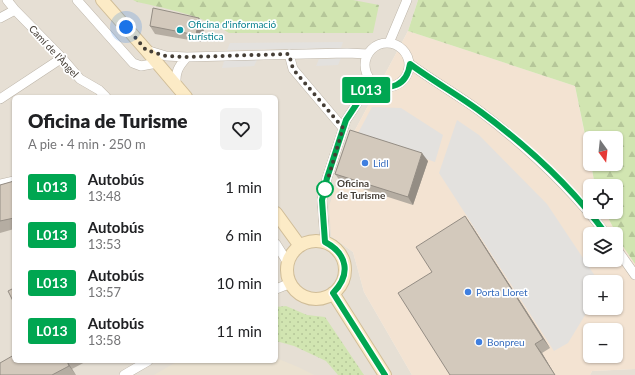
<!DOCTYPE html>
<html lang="es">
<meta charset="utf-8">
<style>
:root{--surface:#fff;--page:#f2f2f2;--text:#202124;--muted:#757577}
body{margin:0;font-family:Lato,sans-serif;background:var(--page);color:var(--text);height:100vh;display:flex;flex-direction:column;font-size:15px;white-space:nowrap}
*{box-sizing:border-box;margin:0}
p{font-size:13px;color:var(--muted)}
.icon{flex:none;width:22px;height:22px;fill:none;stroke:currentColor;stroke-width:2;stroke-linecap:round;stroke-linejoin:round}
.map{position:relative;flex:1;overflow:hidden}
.panel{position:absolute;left:12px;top:95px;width:266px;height:268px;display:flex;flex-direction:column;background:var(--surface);border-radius:6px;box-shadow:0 1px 3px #0004}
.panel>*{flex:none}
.badge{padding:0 8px;border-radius:3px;font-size:14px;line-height:26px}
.needle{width:26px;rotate:165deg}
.controls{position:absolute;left:583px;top:131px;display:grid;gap:8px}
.controls a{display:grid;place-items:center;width:40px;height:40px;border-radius:6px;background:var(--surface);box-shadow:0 1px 3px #0004;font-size:20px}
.you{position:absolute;width:20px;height:20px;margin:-10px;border:3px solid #fff;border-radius:50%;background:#1a73e8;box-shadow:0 0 0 6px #1a73e833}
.map>.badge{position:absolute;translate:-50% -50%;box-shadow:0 0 0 2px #fff}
.round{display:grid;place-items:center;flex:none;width:42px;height:42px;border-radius:6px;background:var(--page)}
.overview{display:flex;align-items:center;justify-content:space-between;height:68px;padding:0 16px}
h1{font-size:19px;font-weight:800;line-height:30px}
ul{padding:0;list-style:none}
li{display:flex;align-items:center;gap:12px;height:48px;padding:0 16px}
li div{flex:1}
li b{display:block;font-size:15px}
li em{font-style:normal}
li .badge{min-width:44px;font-weight:700;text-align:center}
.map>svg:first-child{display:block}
.residential{fill:#e6dfd4;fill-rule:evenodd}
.commercial{fill:#f3e3d2;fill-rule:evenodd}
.education{fill:#ebe2d1}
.forest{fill:url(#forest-firs)}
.park{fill:url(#park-dots)}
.parking{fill:#e3e1de}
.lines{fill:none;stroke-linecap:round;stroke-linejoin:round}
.minor-casing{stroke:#bdb5a9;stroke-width:10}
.secondary-casing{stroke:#d0bd98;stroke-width:14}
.minor{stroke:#fff;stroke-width:9}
.secondary{stroke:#fcebc6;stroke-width:12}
.wall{fill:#b5ada2}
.shaded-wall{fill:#948d84}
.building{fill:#d3c9bc;stroke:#948d84}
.line-casing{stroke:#fff;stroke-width:9}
.line{stroke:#00a651;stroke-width:6}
.walk{stroke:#453e36;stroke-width:4;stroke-dasharray:0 7.2}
.culture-dot{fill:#0f9aa8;stroke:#fff;stroke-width:1.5}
.shop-dot{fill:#3f7fe0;stroke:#fff;stroke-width:1.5}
.stop-dot{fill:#fff;stroke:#00a651;stroke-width:2}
.labels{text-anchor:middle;stroke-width:3.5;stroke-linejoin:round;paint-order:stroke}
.culture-label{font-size:10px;fill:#0d838f;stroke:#fff;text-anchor:start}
.street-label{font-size:10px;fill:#453e36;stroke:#fff}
.shop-label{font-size:10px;fill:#366cbe;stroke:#fff;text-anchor:start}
.stop-label{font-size:10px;font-weight:bold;fill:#453e36;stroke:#fff;text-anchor:start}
</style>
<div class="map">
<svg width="635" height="375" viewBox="0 0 635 375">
<defs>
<pattern id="forest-firs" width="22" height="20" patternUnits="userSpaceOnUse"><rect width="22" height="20" fill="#d1e5b1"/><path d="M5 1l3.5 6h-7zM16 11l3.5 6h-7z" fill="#b5c699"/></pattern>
<pattern id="park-dots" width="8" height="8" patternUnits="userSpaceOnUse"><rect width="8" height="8" fill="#d1e5b1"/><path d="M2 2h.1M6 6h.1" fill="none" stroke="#b5c699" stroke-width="1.8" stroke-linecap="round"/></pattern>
</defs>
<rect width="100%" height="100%" fill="#f2eee6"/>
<!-- residential -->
<path class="residential" d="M0,0H418L408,31L354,132L331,236L353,252L364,292L412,375H0ZM14,97H276V361H14Z
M635,369V375H590L592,371Z"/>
<!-- commercial -->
<path class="commercial" d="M408,31L575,86L595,186H590V212H605L624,248L635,264V369L592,371L590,375H412L364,292L353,252L331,236L329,206L354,132ZM590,234H616V260H590ZM590,282H616V308H590ZM590,330H616V356H590Z"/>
<!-- education -->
<path class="education" d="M276,358L298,367L314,375H154L178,361H276Z"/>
<!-- forest -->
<path class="forest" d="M133,0H353L379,5L373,33H229C202,15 168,9 137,2Z
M418,0H635V264L624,248L605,212H616V186H595L591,164H616V138H590V159L575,86L408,31Z"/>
<!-- park -->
<path class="park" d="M286,306L307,315L325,317L364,375H338L326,361L294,346L276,341V307Z"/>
<!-- parking -->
<path class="parking" d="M343,42L341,48L227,50L230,43Z
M341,58L338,65L316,66L319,59Z
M257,60L254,66L222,68L224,61Z
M372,107L401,108L443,135L435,162L357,135Z
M457,120L479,135L547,204L599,282H590V307L568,343L554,351L439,173Z"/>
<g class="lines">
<defs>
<path id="minor" d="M7,0L15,10L62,58L80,79L99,90L106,97
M77,0L133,63L141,66L157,63
M0,18L15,10
M365 65a22 22 0 1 1 44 0a22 22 0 1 1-44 0Z
M389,43L407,0
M146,50L166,56L187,57L347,53L368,54
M289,54L293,69L343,128
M410,64C433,81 458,95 481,112C527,147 571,188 606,234
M176,86C175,72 178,67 187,57
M0,99L62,58
M0,184L14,181
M325,242L322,200L327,178L346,120L372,81
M276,244L288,263
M616,248L635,275
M276,289L291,283
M124,375L148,361"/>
<path id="secondary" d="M102,0L146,50L186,97
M276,213L300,246
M287 270a29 29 0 1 1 58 0a29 29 0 1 1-58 0Z
M333,293L385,375"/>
</defs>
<!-- minor casing -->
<use href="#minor" class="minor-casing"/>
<!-- secondary casing -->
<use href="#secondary" class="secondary-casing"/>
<!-- minor -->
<use href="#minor" class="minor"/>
<!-- secondary -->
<use href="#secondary" class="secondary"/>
</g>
<!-- wall -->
<path class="wall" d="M205,25L201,42L155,34L150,26Z
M428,161L413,205L341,182L335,174Z
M14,181V229L0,233V185Z
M472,226L550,348L542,353L555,375H450L432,272Z
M14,361H87L72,369L76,375H0Z"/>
<!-- shaded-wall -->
<path class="shaded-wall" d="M199,18L205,25L201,42L196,35Z
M422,153L428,161L413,205L408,197Z
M465,216L472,226L550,348L543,339Z
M535,344L542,353L555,375Z
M67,361L72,369L76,375L69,366Z"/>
<!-- building -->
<path class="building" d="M153,8L199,18L196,35L150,26Z
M350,130L422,153L408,197L335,174Z
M14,181V218L0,221V185Z
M465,216L543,339L535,344L555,375H450L398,293L432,272L416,247Z
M14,288V303L8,291Z
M14,355V361H67L69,366L52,375H0V363Z"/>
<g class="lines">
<defs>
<path id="line" d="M385,375L333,293C351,275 348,254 325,242L322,200L327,178L346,120L372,81C390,93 407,85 410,64C433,81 458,95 481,112C527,146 572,187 606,234"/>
</defs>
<!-- line casing -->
<use href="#line" class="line-casing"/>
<!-- line -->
<use href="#line" class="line"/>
<!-- walk -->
<path class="walk" d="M126,27L146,50L166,56L187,57L289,54L293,69L343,128L325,189"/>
</g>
<!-- markers -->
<circle class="culture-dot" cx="180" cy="30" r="4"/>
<g class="shop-dot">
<circle cx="365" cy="163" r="4"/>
<circle cx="468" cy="292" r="4"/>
<circle cx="479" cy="342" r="4"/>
</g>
<circle class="stop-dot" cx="325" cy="189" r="8"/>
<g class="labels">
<!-- culture labels -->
<g class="culture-label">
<text x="188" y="28">Oficina d'informació<tspan x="188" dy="12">turística</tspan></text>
</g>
<!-- street labels -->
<g class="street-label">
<text transform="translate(54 51) rotate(47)" y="4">Camí de l'Àngel</text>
</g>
<!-- shop labels -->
<g class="shop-label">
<text x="373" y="167">Lidl</text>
<text x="476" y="296">Porta Lloret</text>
<text x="487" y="346">Bonpreu</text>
</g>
<!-- stop labels -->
<g class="stop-label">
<text x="337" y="187">Oficina<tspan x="337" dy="12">de Turisme</tspan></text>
</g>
</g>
</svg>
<div class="controls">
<a><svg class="needle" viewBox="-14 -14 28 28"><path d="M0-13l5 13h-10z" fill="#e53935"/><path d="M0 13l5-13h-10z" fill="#757577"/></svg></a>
<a><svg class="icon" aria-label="locate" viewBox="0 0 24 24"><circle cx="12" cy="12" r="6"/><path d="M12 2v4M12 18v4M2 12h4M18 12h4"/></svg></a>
<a><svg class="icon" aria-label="layers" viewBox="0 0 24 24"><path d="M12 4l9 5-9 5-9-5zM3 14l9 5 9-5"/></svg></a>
<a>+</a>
<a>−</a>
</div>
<div class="you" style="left:126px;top:27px"></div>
<b class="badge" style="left:366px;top:90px;background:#00a651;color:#fff">L013</b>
<section class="panel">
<div class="overview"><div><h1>Oficina de Turisme</h1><p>A pie · 4 min · 250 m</p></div><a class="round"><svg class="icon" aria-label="heart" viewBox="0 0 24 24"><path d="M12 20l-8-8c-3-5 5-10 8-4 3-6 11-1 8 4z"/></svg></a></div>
<ul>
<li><span class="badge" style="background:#00a651;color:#fff">L013</span><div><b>Autobús</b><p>13:48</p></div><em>1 min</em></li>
<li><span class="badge" style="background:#00a651;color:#fff">L013</span><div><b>Autobús</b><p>13:53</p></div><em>6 min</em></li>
<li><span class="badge" style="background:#00a651;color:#fff">L013</span><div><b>Autobús</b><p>13:57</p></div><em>10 min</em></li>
<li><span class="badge" style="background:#00a651;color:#fff">L013</span><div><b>Autobús</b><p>13:58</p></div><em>11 min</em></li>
</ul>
</section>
</div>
